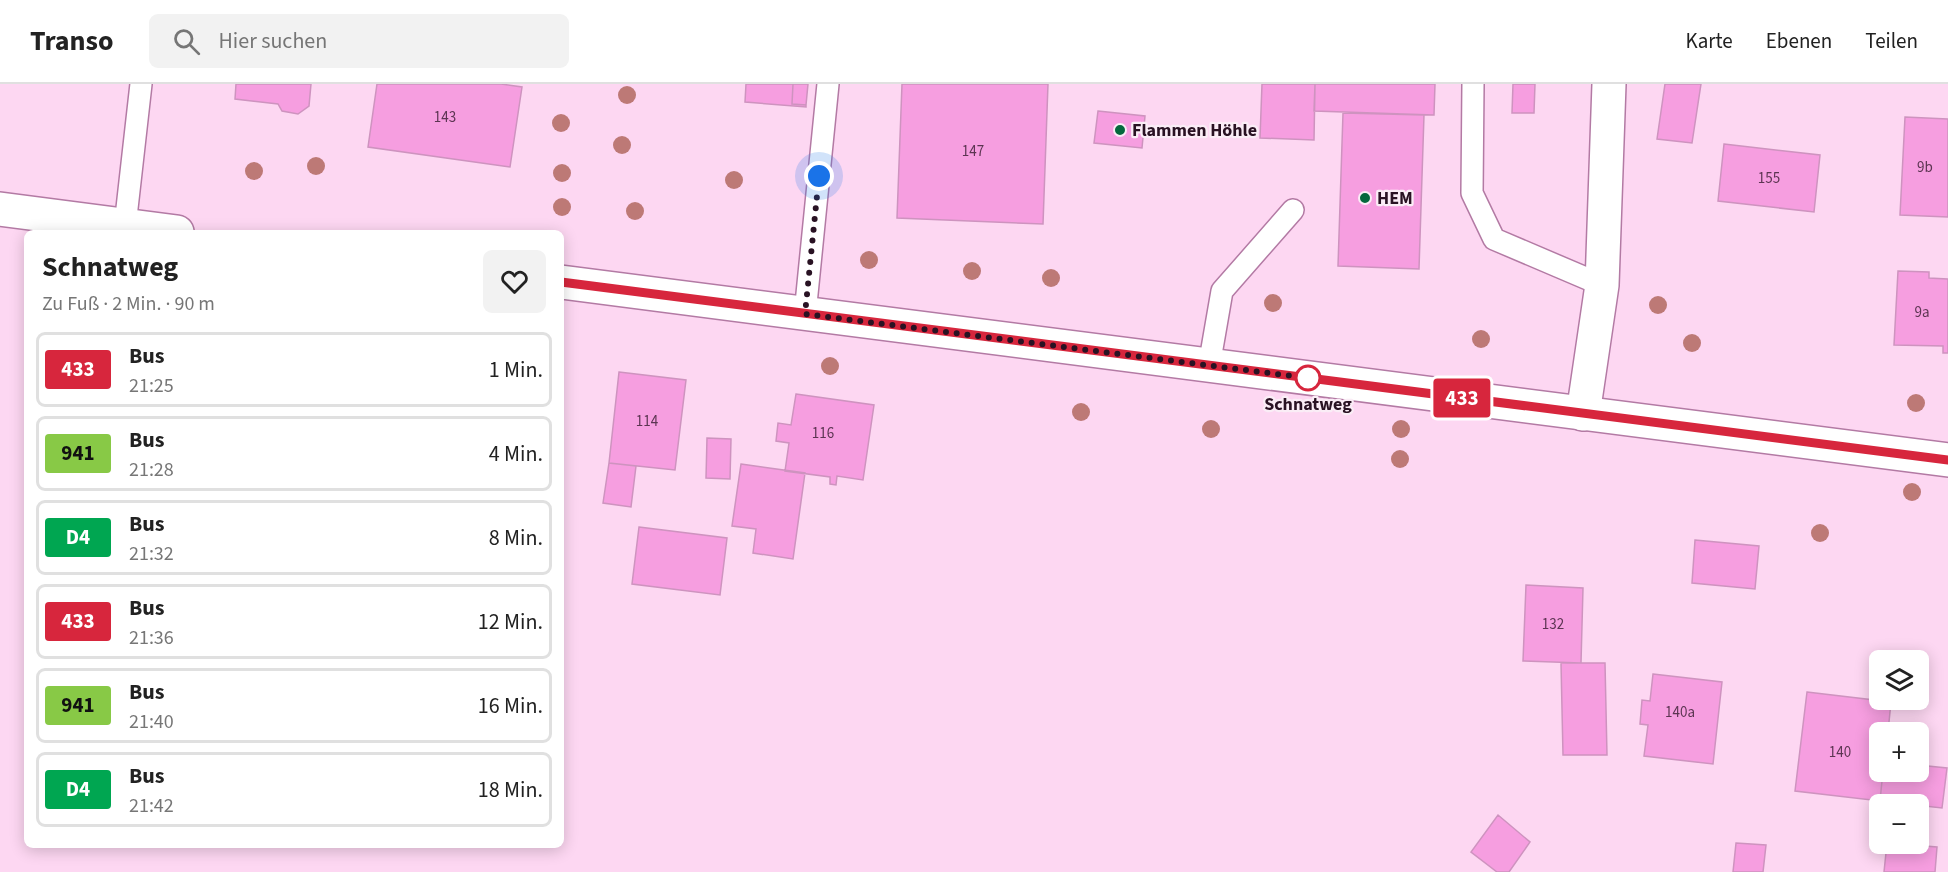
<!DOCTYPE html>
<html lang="de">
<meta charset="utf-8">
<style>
:root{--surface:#fff;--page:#f2f2f2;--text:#222;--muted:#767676;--line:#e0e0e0}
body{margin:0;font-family:"Source Sans 3",sans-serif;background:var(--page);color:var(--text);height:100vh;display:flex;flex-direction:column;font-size:22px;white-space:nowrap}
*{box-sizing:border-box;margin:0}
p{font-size:20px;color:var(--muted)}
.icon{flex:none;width:33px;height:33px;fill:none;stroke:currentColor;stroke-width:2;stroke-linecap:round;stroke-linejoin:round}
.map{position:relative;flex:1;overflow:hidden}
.panel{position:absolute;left:24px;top:146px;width:540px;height:618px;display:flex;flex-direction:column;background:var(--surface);border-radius:9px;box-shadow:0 3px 15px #0003}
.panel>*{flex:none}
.badge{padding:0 12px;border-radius:4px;font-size:21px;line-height:39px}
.buttons{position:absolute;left:1869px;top:566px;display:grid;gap:12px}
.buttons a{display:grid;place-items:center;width:60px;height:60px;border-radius:9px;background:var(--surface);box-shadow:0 3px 15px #0003;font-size:30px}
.you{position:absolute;width:30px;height:30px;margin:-15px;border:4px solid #fff;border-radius:50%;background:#1a73e8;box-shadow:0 0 0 9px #1a73e833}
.map>.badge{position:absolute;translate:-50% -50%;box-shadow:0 0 0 3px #fff}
.round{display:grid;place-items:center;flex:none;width:63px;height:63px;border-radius:9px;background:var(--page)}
.headline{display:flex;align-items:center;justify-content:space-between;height:102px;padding:0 18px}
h1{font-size:28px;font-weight:700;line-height:45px}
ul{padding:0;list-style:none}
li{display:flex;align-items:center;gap:18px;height:75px;margin:0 12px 9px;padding:0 6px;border:3px solid var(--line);border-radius:9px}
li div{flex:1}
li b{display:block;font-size:22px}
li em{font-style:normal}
li .badge{min-width:66px;font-weight:700;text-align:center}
header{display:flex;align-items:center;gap:36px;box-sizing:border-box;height:84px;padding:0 30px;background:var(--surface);border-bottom:2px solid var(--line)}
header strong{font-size:28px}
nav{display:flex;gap:33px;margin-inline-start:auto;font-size:21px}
.search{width:420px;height:54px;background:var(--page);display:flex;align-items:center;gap:15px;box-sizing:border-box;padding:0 21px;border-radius:9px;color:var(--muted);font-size:22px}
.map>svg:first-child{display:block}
.building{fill:#f69ee0;stroke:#ce93bf;stroke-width:1.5}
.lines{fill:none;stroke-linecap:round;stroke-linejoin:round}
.service-casing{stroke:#b37aa4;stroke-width:24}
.minor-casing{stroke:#b37aa4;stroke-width:36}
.secondary-casing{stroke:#b37aa4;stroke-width:36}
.service{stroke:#fff;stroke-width:21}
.minor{stroke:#fff;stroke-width:33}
.secondary{stroke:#fff;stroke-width:33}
.tree{fill:#bd7976}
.line-casing{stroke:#fff;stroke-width:14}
.line{stroke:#d7263d;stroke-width:9}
.walk{stroke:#291223;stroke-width:6;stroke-dasharray:0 10.8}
.poi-dot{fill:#05683d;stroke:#faedf6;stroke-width:2}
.stop-dot{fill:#fff;stroke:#d7263d;stroke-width:3}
.labels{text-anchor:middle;stroke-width:4.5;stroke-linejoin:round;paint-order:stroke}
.number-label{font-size:15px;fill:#5c3552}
.poi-label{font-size:18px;font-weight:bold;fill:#291223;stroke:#faedf6;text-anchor:start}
.stop-label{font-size:18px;font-weight:bold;fill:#291223;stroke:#faedf6}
</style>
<header>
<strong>Transo</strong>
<div class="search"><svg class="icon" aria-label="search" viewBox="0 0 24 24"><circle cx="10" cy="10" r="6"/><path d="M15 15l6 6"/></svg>Hier suchen</div>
<nav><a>Karte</a><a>Ebenen</a><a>Teilen</a></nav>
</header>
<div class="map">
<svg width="1948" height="788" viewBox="0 0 1948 788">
<rect width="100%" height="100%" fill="#fdd7f2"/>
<!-- building -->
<path class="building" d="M236,0H311L309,22L298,30L282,27L278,20L235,15Z
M377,0H501L522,3L510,83L368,63Z
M746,0H793L792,20L806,21V23L745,18Z
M793,0H808L806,21L792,20Z
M902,0H1048L1043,140L897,134Z
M1262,0H1315L1314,56L1260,54Z
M1315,0H1435L1434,31L1314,27Z
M1513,0H1535L1534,29H1512Z
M1665,0H1701L1692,59L1657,55Z
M1098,27L1145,32L1142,64L1094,59Z
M1343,29L1424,31L1419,185L1338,182Z
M1905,33L1948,35V133L1900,131Z
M1724,60L1820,71L1814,128L1718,117Z
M1898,187L1929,188V194L1948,195V269H1943V262L1894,261Z
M619,288L686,296L675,386L609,379Z
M796,310L874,321L863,396L837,392L836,401L830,400V393L785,387L789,359L776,357L778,339L791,341Z
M707,354L731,355L730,395L706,394Z
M609,379L636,382L631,423L603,419Z
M741,380L805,389L793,475L753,469L756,445L732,442Z
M639,443L727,454L720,511L632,500Z
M1695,456L1759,462L1755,505L1692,499Z
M1526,501L1583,504L1581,579L1523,577Z
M1561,579H1605L1607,671H1563Z
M1653,590L1722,598L1713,680L1644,672L1648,641L1640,640L1642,616L1650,617Z
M1807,608L1891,618L1888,648H1880V687H1883L1880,717L1795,707Z
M1918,681L1947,684L1942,724L1880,717L1883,687H1918Z
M1498,731L1530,758L1509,788H1497L1471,768Z
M1736,759L1766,761L1763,788H1733Z
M1887,759L1937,763L1935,788H1884Z"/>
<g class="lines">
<defs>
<path id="service" d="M1473,0L1472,109L1494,155L1602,201
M125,142L141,0
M805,230L828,0
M1209,282L1222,207L1293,126"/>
<path id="minor" d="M1583,330L1602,201L1609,0"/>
<path id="secondary" d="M0,125L177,148
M561,198L1948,376"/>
</defs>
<!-- service casing -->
<use href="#service" class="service-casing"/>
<!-- minor casing -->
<use href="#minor" class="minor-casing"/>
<!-- secondary casing -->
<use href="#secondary" class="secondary-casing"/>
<!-- service -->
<use href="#service" class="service"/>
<!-- minor -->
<use href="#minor" class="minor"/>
<!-- secondary -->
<use href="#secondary" class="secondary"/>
</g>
<!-- trees -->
<g class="tree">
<circle cx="627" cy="11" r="9"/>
<circle cx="561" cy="39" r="9"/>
<circle cx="622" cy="61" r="9"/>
<circle cx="316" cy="82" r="9"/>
<circle cx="254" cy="87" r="9"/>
<circle cx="562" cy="89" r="9"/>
<circle cx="734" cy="96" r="9"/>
<circle cx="562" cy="123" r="9"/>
<circle cx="635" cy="127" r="9"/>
<circle cx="869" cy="176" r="9"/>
<circle cx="972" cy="187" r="9"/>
<circle cx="1051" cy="194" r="9"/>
<circle cx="1273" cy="219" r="9"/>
<circle cx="1658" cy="221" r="9"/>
<circle cx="1481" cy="255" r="9"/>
<circle cx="1692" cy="259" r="9"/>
<circle cx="830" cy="282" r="9"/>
<circle cx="1916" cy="319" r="9"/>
<circle cx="1081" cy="328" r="9"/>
<circle cx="1211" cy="345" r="9"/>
<circle cx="1401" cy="345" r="9"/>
<circle cx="1400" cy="375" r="9"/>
<circle cx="1912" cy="408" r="9"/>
<circle cx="1820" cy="449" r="9"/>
</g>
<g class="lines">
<defs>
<path id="line" d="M561,198L1948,376"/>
</defs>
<!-- line casing -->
<use href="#line" class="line-casing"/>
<!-- line -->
<use href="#line" class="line"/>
<!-- walk -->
<path class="walk" d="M819,92L805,230L1308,294"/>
</g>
<!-- markers -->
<g class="poi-dot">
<circle cx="1120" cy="46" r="6"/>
<circle cx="1365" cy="114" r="6"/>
</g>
<circle class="stop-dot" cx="1308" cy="294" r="12"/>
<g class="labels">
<!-- number labels -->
<g class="number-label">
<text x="445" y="38">143</text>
<text x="973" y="72">147</text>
<text x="1925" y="88">9b</text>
<text x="1769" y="99">155</text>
<text x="1922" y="233">9a</text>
<text x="647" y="342">114</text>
<text x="823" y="354">116</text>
<text x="1553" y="545">132</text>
<text x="1680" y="633">140a</text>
<text x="1840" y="673">140</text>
</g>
<!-- poi labels -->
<g class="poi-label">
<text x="1132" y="52">Flammen Höhle</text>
<text x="1377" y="120">HEM</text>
</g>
<!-- stop labels -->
<g class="stop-label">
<text x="1308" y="326">Schnatweg</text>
</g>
</g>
</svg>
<div class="buttons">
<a><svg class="icon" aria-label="layers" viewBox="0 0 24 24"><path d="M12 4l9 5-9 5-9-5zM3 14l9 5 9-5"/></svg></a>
<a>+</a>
<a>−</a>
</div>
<div class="you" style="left:819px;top:92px"></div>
<b class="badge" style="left:1462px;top:314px;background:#d7263d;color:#fff">433</b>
<section class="panel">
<div class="headline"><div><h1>Schnatweg</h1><p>Zu Fuß · 2 Min. · 90 m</p></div><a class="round"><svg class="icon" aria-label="heart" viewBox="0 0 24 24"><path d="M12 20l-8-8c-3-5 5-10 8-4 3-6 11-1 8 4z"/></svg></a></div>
<ul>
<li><span class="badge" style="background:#d7263d;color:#fff">433</span><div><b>Bus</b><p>21:25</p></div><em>1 Min.</em></li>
<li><span class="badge" style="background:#88c946;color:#111">941</span><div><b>Bus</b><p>21:28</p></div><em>4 Min.</em></li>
<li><span class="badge" style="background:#00a651;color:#fff">D4</span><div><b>Bus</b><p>21:32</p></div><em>8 Min.</em></li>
<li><span class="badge" style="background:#d7263d;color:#fff">433</span><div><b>Bus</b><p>21:36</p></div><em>12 Min.</em></li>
<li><span class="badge" style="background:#88c946;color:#111">941</span><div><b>Bus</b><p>21:40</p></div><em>16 Min.</em></li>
<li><span class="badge" style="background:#00a651;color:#fff">D4</span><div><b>Bus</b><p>21:42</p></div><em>18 Min.</em></li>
</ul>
</section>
</div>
